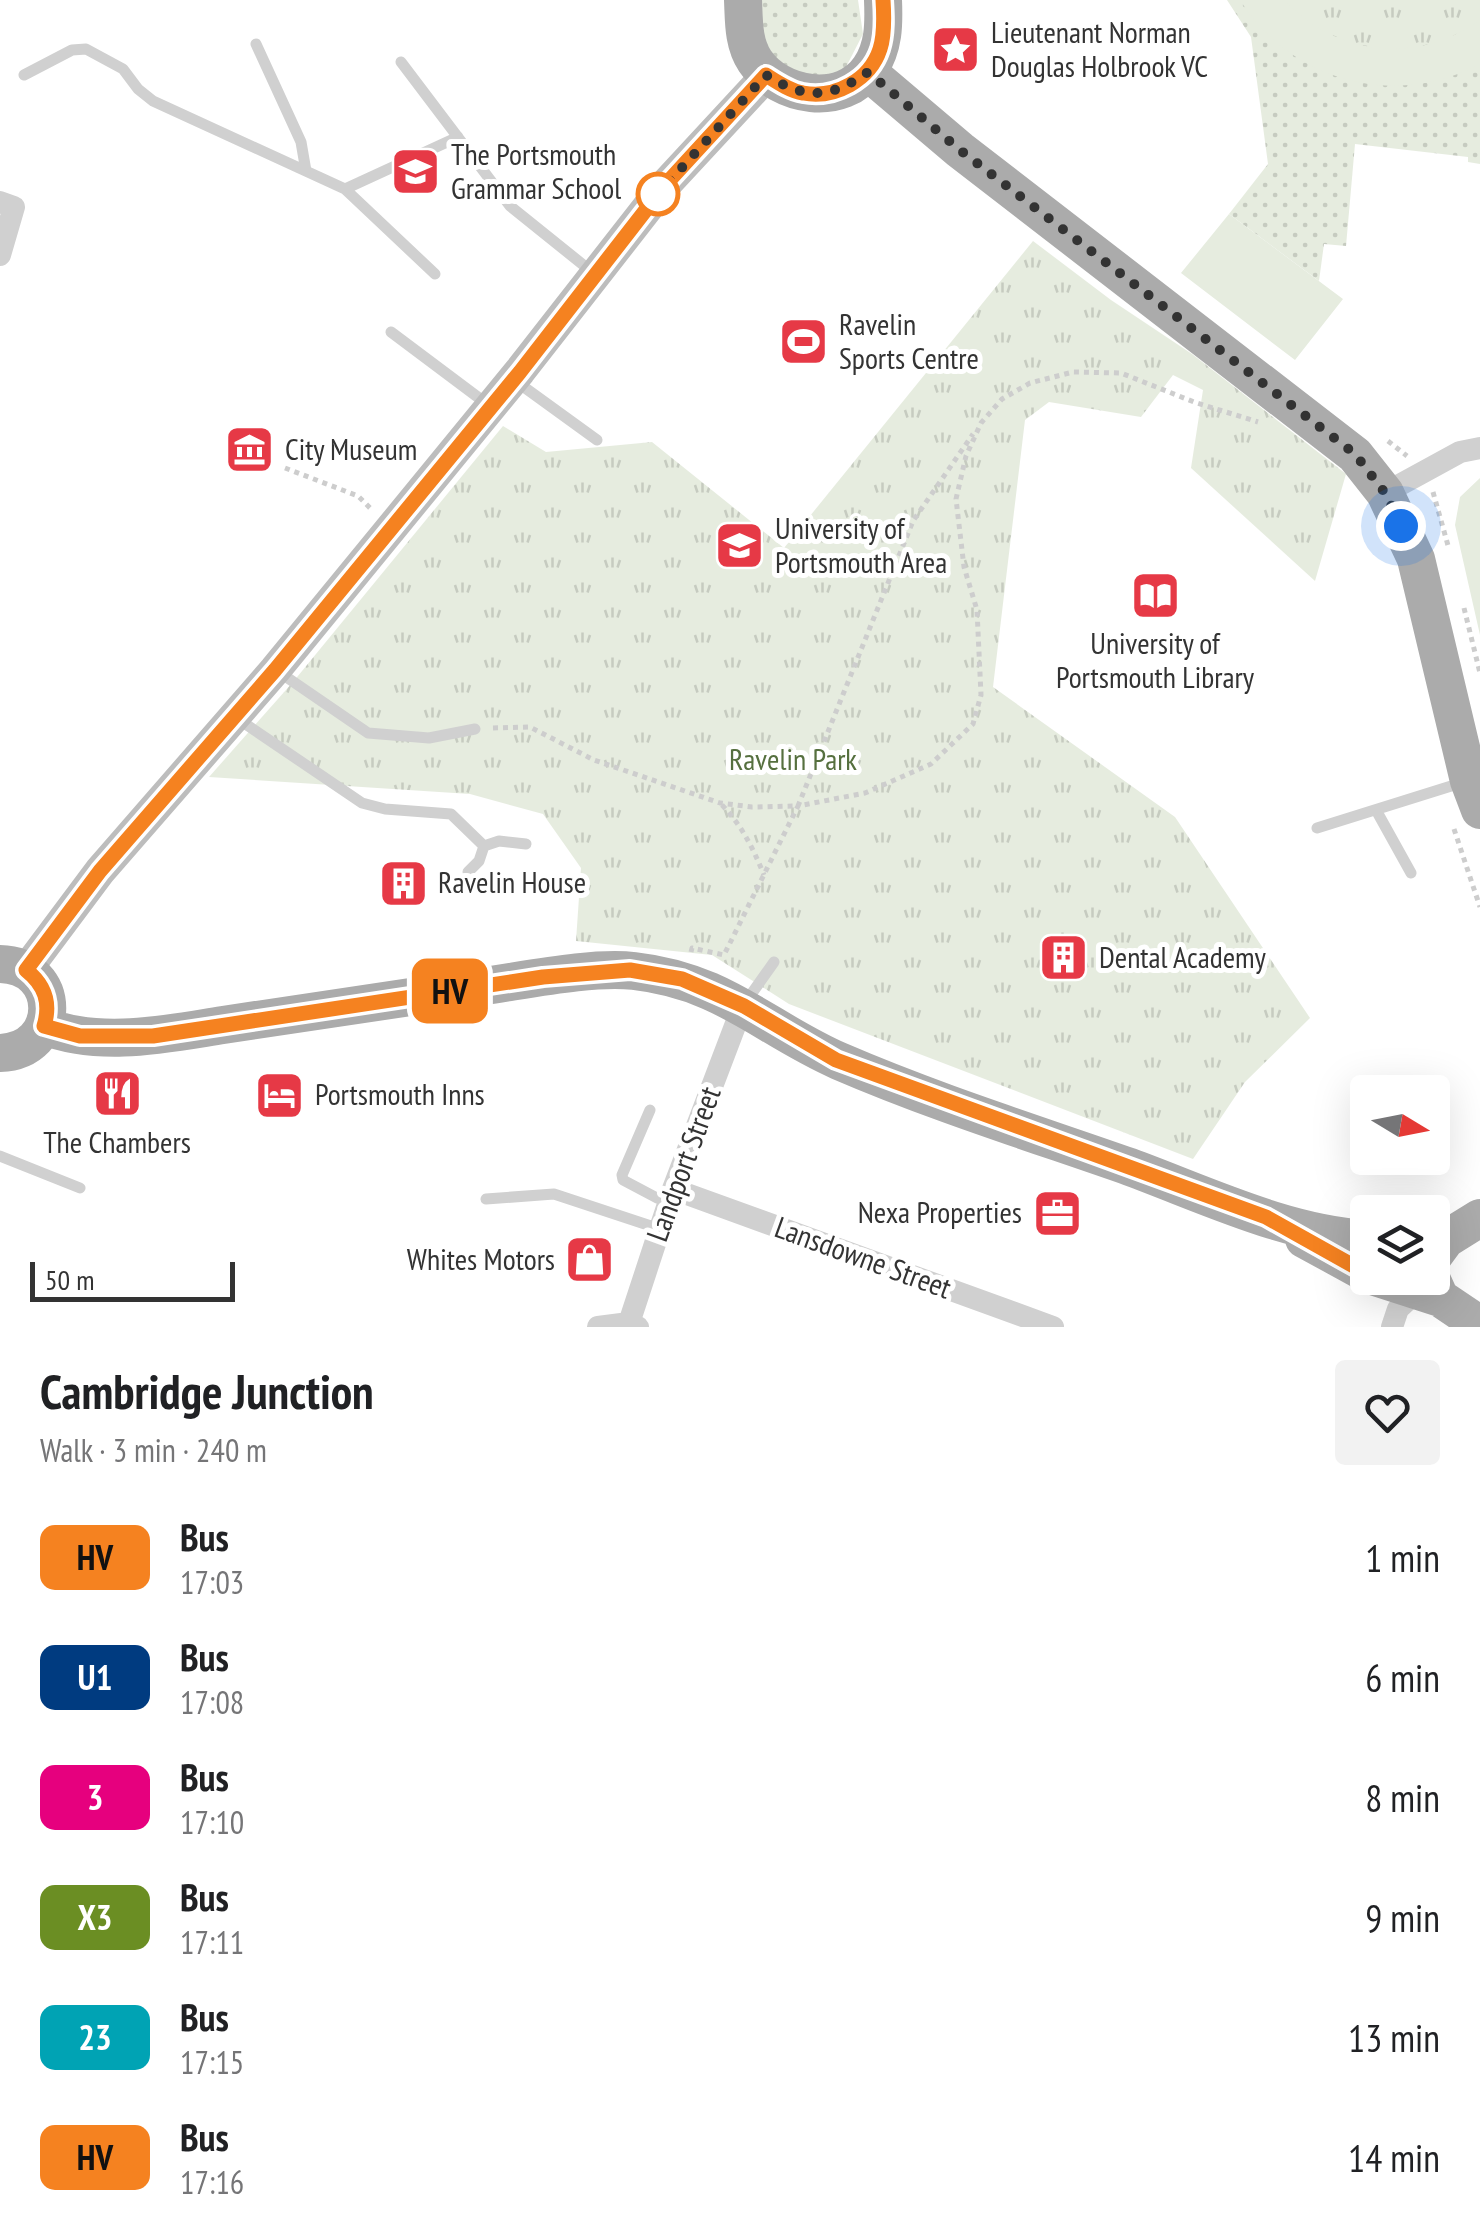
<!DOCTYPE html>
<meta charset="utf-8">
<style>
:root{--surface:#fff;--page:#f2f2f2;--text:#202124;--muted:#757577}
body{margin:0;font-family:"PT Sans Narrow",sans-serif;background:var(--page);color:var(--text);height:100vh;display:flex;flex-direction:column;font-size:38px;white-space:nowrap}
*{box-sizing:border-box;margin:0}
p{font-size:32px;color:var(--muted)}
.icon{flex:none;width:55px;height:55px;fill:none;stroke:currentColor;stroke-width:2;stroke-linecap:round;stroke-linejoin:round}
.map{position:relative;height:1327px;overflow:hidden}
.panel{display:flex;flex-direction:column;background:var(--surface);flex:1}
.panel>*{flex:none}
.badge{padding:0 20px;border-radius:15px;font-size:35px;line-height:65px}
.needle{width:65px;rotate:100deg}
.buttons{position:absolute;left:1350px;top:1075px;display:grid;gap:20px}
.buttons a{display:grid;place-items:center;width:100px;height:100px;border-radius:10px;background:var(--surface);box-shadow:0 10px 40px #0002;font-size:50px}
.scale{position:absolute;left:30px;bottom:25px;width:205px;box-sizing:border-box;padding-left:10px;border:5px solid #333;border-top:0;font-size:28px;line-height:35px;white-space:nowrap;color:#333;-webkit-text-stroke:8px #fff;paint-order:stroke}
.you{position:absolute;width:50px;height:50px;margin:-25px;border:8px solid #fff;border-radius:50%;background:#1a73e8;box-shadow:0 0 0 15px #1a73e833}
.map>.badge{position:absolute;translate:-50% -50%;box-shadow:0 0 0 5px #fff}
.round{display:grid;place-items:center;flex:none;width:105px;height:105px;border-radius:10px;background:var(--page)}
.head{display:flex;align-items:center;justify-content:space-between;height:170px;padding:0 40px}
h1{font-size:48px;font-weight:600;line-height:75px}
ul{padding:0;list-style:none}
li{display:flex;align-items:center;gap:30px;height:120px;padding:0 40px}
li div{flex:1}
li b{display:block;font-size:38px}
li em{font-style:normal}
li .badge{min-width:110px;font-weight:700;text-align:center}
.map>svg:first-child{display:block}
.grass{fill:url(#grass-dots)}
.park{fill:url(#park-tufts)}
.pitch{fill:#e6ecdf}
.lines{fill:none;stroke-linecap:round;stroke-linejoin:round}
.path{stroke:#cdcdcd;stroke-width:5;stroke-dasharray:5 5;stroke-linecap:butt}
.service{stroke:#d0d0d0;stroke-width:11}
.minor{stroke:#d0d0d0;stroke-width:22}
.secondary{stroke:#bdbdbd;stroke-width:32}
.primary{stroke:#ababab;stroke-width:38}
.line-casing{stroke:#fff;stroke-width:22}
.line{stroke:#f58220;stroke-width:15}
.walk{stroke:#333;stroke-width:10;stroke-dasharray:0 18}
.stop-dot{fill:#fff;stroke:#f58220;stroke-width:5}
.labels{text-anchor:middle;stroke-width:10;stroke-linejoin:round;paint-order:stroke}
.poi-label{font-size:30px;fill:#333;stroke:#fff;text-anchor:start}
.park-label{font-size:30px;fill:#56703f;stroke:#fff}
.street-label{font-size:30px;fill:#333;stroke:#fff}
</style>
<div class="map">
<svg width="1480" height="1327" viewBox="0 0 1480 1327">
<defs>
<pattern id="grass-dots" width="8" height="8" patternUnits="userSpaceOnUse" patternTransform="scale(2.5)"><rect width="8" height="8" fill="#e6ecdf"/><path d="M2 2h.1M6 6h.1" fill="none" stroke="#c6cbc0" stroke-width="1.8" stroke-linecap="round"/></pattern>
<pattern id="park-tufts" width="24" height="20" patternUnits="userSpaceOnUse" patternTransform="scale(2.5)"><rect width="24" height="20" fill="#e6ecdf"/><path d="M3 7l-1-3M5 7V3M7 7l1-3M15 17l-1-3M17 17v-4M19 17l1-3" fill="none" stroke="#c6cbc0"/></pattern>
</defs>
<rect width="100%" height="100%" fill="#fff"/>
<!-- grass -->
<path class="grass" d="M758,0H858L863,34L846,67L823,80L800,81L762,54Z
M1227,0H1480V164L1468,162V157L1355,144L1346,246L1324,244L1319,281L1229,214L1268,164L1251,37Z"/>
<!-- park -->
<path class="park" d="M1284,0H1480V20C1418,65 1336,55 1284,0Z
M1033,241L1111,300L1192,354L1346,474L1315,581L1191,468L1203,390L1173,375L1141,417L1049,402L1025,420L993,687L1175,817L1310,1018L1245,1082L1193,1159L789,1004L712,955L576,941L581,868L543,814L470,794L209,777L293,682L503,426L546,452L652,442L784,548Z"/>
<!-- pitch -->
<path class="pitch" d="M1240,0H1284C1336,56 1418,65 1480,20V64C1396,109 1291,82 1240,0Z
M1229,214L1343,299L1295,360L1181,273Z
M1480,478V635L1455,525L1460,497Z"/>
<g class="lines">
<!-- path -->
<path class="path" d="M1388,441L1407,456
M285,468L358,496L371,509
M1433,492L1449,549
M1464,608L1480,673
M493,728L530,727L594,760L720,803L752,807L798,806L913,521L973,434
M722,805C742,826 753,848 764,875
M1454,829L1480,907
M691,952L692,948L724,955L798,806L865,793L931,764L973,724L981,695L977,610L964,567L956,499L966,456L981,423L1002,399L1030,383L1073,372L1121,373L1194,402L1258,422
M1411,1212L1444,1200"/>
<!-- service -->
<path class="service" d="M256,44L301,142L306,171
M401,62L510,206L592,272
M24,75L72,50L86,49L123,69L138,89L153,101L345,189L435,274
M345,189L458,137
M391,332L487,404
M517,382L597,440
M279,672L368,733L429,738L475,729
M238,719L362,803L385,809L451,814L484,846
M1376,810L1411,873
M1317,828L1464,782
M468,872L479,861L484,846L499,841L526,844
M745,1003L774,962
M650,1110L622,1175L623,1180L657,1198L669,1199
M0,1156L80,1188
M486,1199L554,1194L660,1229"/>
<!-- minor -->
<path class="minor" d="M0,202L14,207L0,255
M1385,493L1460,452L1480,448
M673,1189L1053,1327
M629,1323L673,1189L743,1005
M598,1327L629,1323L638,1327
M1392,1327L1398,1309L1413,1295L1427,1297"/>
<!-- secondary -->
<path class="secondary" d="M26,970L100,871L275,670L520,371L666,184L767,75"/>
<!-- primary -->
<path class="primary" d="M743,0C744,21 743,43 755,61C779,97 843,108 870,68C884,47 884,24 883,0
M868,72L960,150L1355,455L1385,493L1416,559L1469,781L1480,810
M0,964C63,965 63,1051 0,1053
M44,1026C101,1048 165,1034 223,1025C310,1012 397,999 484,986C526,980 594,966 634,971C724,981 764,1028 839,1061C934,1102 1033,1133 1130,1167C1206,1195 1286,1234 1368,1239
M1304,1239L1368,1274
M1432,1258L1446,1239L1480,1218
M1378,1278L1440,1298
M1431,1278L1440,1298L1480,1325"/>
</g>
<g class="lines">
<defs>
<path id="line" d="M883,0C884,15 885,34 880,49C870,80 835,99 803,93C790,91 777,82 766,75L666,184L520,372L275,670L100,871L26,970C45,985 51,1003 44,1026L80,1036H153L543,977L630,970L682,979L744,1006L836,1060L1266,1217L1368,1274"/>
</defs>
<!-- line casing -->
<use href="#line" class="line-casing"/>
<!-- line -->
<use href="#line" class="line"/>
<!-- walk -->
<path class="walk" d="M658,194L766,75C806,100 830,99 868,72L960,150L1355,454L1385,493L1401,526"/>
</g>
<!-- icons -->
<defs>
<symbol id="sight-square" viewBox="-11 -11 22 22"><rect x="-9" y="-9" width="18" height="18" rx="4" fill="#e63946" stroke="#fff"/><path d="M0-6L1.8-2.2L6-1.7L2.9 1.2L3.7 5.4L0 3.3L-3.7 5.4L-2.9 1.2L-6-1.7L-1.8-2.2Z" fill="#fff"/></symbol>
<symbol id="school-square" viewBox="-11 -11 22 22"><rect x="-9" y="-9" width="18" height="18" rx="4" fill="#e63946" stroke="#fff"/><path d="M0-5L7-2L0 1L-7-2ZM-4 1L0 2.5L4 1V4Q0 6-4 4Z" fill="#fff"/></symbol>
<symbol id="stadium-square" viewBox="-11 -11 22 22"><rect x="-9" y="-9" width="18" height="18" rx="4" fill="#e63946" stroke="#fff"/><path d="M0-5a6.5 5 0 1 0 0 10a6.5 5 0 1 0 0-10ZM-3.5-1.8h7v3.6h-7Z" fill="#fff"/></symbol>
<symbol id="museum-square" viewBox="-11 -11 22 22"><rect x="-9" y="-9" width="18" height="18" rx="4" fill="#e63946" stroke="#fff"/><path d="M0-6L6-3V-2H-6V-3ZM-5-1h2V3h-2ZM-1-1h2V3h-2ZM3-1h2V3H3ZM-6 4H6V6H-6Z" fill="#fff"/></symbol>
<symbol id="university-square" viewBox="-11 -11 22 22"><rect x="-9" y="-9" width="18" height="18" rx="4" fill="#e63946" stroke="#fff"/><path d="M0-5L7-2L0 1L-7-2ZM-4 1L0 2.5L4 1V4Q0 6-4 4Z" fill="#fff"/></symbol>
<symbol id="library-square" viewBox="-11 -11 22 22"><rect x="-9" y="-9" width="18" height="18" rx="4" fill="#e63946" stroke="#fff"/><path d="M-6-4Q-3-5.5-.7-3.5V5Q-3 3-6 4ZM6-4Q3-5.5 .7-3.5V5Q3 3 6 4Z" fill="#fff"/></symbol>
<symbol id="building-square" viewBox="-11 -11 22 22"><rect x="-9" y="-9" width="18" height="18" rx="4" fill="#e63946" stroke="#fff"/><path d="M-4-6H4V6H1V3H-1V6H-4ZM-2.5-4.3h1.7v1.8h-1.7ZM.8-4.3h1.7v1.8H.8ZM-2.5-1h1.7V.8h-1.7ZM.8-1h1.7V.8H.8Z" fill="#fff"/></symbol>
<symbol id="restaurant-square" viewBox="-11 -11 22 22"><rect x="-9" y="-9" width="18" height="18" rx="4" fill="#e63946" stroke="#fff"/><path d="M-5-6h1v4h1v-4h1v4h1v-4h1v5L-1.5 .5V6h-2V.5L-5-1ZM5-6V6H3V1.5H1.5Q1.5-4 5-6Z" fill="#fff"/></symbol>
<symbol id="hotel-square" viewBox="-11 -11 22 22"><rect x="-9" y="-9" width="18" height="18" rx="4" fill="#e63946" stroke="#fff"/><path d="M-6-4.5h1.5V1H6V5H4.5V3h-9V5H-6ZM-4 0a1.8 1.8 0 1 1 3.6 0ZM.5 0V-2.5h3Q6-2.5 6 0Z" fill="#fff"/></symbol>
<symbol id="office-square" viewBox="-11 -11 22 22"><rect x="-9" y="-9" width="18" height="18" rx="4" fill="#e63946" stroke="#fff"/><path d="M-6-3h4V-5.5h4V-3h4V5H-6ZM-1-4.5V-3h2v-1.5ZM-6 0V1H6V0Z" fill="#fff"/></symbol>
<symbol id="shop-square" viewBox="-11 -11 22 22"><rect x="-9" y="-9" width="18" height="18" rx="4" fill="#e63946" stroke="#fff"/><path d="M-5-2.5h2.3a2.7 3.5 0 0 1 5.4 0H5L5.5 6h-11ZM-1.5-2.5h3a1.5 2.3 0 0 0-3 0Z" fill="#fff"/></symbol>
</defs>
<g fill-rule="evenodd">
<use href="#sight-square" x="928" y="22" width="55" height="55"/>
<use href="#school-square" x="388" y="144" width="55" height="55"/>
<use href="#stadium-square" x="776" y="314" width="55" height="55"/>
<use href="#museum-square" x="222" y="422" width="55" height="55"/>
<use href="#university-square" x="712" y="518" width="55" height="55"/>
<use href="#library-square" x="1128" y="568" width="55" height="55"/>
<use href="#building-square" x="376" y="856" width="55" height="55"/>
<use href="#building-square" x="1036" y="930" width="55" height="55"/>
<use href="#restaurant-square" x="90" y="1066" width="55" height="55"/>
<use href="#hotel-square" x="252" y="1068" width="55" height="55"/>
<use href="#office-square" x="1030" y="1186" width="55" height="55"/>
<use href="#shop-square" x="562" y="1232" width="55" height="55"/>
</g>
<!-- markers -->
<circle class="stop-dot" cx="658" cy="194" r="20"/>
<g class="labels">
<!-- poi labels -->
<g class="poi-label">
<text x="991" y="43">Lieutenant Norman<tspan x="991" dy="34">Douglas Holbrook VC</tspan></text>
<text x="451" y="165">The Portsmouth<tspan x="451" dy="34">Grammar School</tspan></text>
<text x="839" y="335">Ravelin<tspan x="839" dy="34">Sports Centre</tspan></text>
<text x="285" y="460">City Museum</text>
<text x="775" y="539">University of<tspan x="775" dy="34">Portsmouth Area</tspan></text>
<text x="1155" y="654" text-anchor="middle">University of<tspan x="1155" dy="34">Portsmouth Library</tspan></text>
<text x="438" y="893">Ravelin House</text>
<text x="1099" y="968">Dental Academy</text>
<text x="315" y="1105">Portsmouth Inns</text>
<text x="117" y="1153" text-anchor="middle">The Chambers</text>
<text x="1022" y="1223" text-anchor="end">Nexa Properties</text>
<text x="555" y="1270" text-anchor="end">Whites Motors</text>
</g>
<!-- park labels -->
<g class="park-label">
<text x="793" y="770">Ravelin Park</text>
</g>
<!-- street labels -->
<g class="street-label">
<text transform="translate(684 1164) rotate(-70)" y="10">Landport Street</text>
<text transform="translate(863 1258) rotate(20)" y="10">Lansdowne Street</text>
</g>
</g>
</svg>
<div class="buttons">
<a><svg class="needle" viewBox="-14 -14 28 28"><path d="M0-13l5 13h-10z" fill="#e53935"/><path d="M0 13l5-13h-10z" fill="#757577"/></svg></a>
<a><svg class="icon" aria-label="layers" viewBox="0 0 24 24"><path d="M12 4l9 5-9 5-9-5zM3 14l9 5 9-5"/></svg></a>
</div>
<div class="scale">50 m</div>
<div class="you" style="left:1401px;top:526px"></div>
<b class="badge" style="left:450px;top:991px;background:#f58220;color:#111">HV</b>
</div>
<section class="panel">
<div class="head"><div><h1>Cambridge Junction</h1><p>Walk · 3 min · 240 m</p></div><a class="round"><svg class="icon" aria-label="heart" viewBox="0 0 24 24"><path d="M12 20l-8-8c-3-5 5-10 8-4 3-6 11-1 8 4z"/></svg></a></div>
<ul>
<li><span class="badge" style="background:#f58220;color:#111">HV</span><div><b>Bus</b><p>17:03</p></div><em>1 min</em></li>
<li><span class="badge" style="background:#003b80;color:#fff">U1</span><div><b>Bus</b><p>17:08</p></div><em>6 min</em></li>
<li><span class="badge" style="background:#e6007e;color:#fff">3</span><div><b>Bus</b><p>17:10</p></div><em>8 min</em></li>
<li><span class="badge" style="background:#6b8e23;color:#fff">X3</span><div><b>Bus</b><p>17:11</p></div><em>9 min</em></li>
<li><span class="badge" style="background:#00a3b4;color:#fff">23</span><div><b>Bus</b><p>17:15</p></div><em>13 min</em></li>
<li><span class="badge" style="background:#f58220;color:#111">HV</span><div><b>Bus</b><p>17:16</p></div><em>14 min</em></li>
</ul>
</section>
